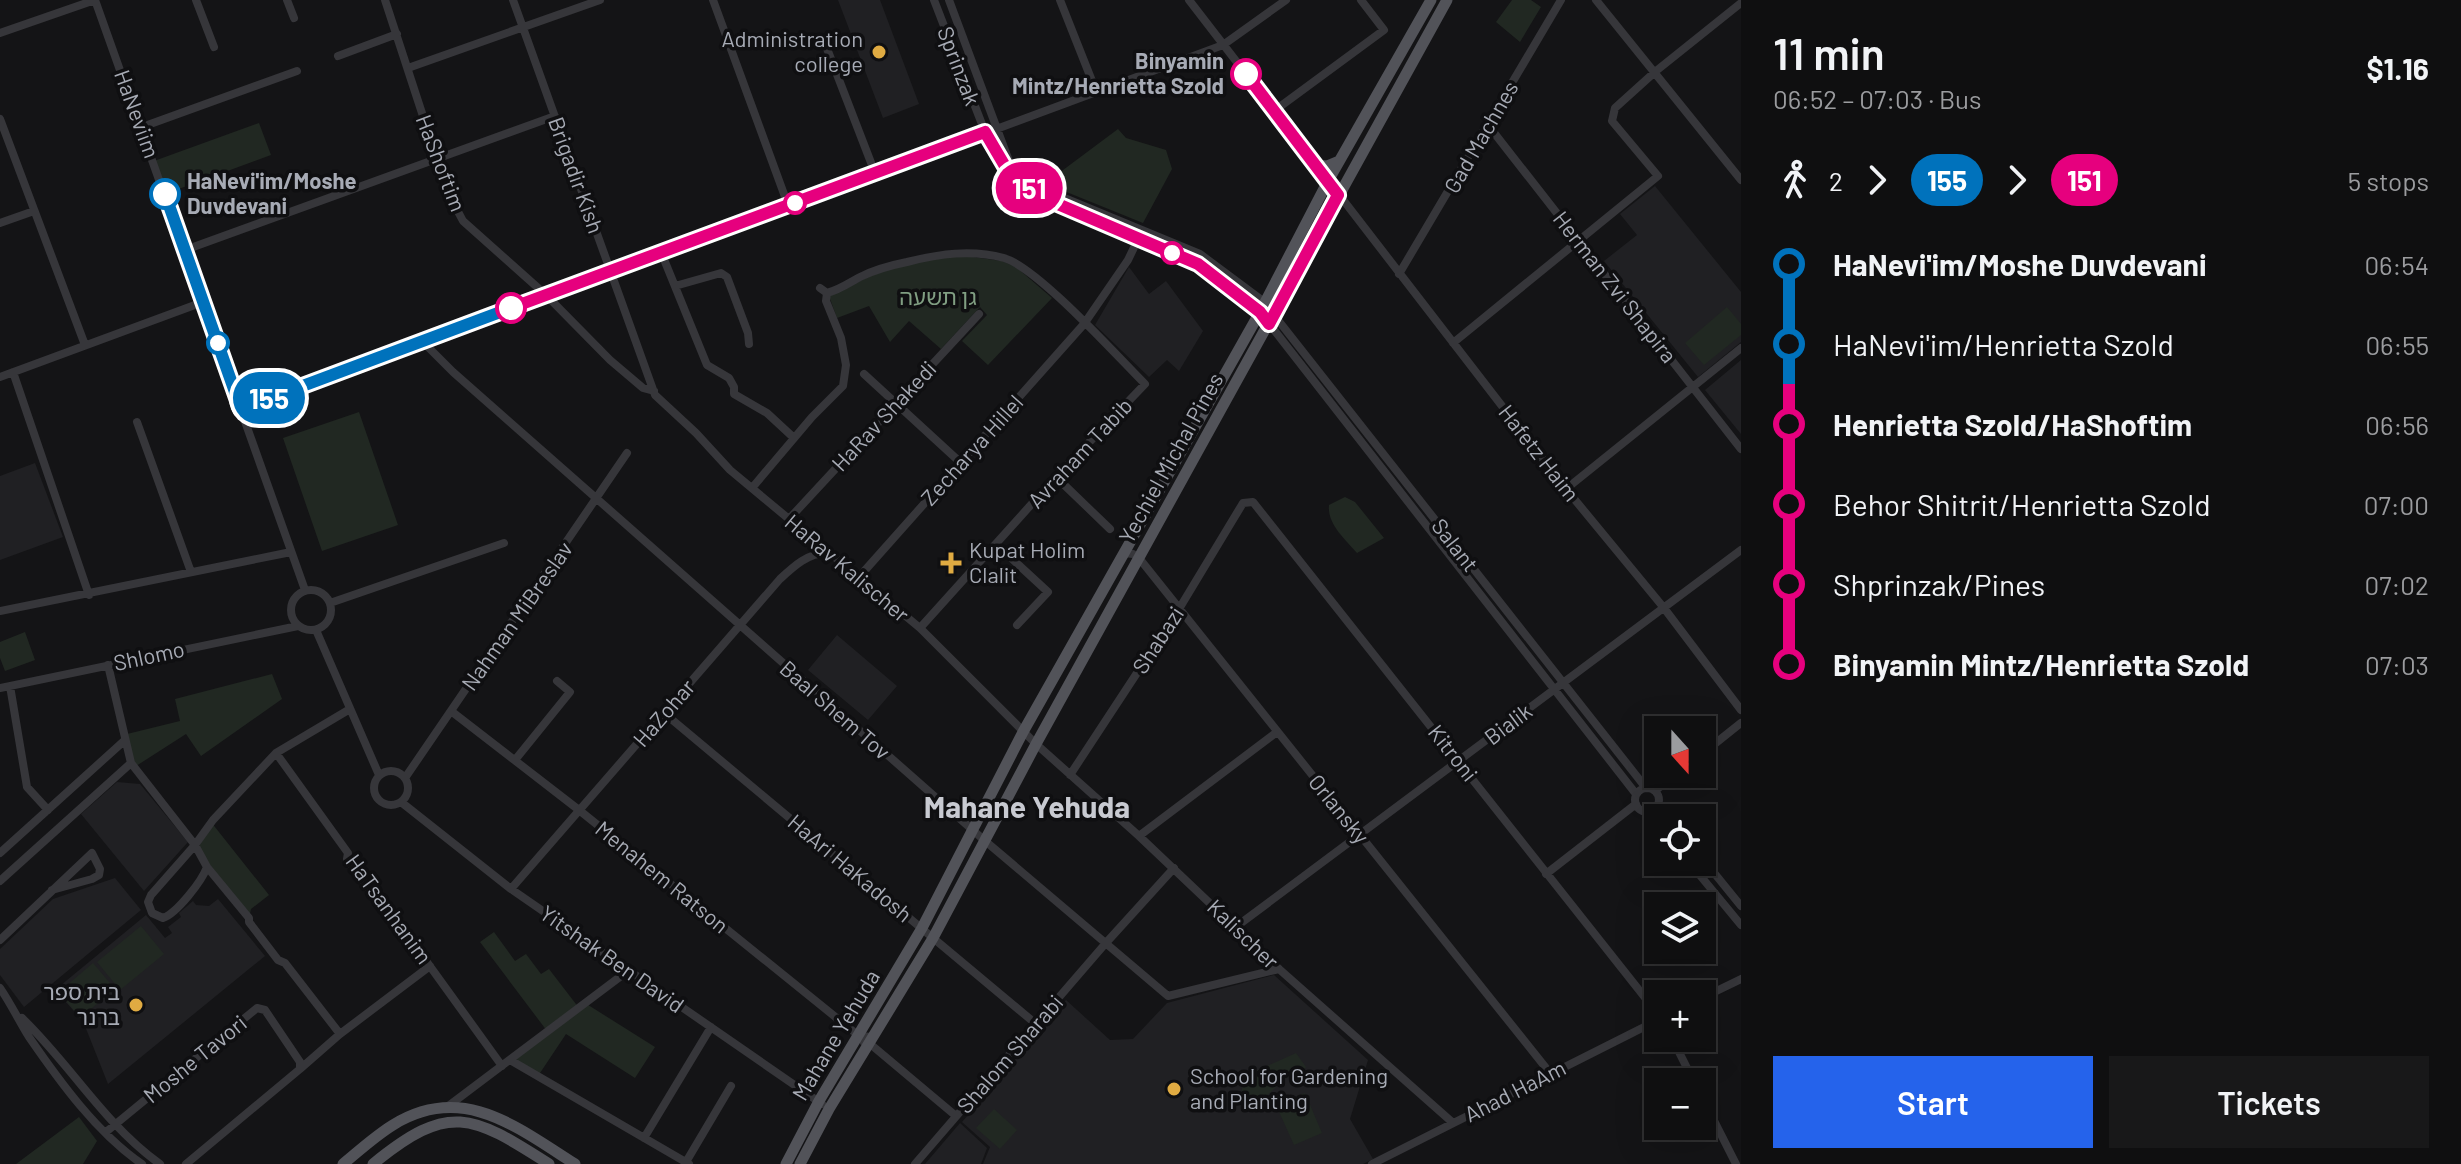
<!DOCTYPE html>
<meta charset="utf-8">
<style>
:root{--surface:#0f0f10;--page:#181819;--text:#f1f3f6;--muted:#9b9c9f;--line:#2f2f30;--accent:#2563eb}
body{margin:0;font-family:Barlow,"Noto Sans Hebrew",sans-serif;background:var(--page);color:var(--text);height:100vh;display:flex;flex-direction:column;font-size:30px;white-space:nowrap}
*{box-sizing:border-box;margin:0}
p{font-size:26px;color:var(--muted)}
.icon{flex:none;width:44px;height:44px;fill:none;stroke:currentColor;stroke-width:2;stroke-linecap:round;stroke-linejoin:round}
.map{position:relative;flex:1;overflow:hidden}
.side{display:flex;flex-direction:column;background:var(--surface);width:720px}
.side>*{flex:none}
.badge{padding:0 16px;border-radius:26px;font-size:28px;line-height:52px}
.needle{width:52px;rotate:159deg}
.tools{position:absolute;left:1644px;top:716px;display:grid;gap:16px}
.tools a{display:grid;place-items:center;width:72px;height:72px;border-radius:0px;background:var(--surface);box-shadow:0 8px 32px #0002,0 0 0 2px var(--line);font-size:40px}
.map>.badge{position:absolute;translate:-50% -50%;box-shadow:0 0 0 4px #fff}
.legs{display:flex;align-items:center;gap:12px;height:88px;padding:0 32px;font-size:26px}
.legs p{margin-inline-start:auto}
.headline{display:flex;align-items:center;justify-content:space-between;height:136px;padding:0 32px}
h1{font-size:44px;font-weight:600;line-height:60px}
.primary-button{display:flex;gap:16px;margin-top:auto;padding:16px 32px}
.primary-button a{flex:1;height:92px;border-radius:0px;background:var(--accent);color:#fff;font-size:32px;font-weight:600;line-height:92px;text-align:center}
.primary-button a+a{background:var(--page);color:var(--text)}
ul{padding:0 32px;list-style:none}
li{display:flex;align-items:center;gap:28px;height:80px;font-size:30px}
li i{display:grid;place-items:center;width:12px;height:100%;margin:0 10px;background:currentColor}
li i::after{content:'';width:20px;height:20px;margin:-10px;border:6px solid;border-radius:50%;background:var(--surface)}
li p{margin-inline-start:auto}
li:first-child i{background:linear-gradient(#0000 50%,currentColor 0)}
li:last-child i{background:linear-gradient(currentColor 50%,#0000 0)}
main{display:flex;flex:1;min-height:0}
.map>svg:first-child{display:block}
.built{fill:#202023}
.green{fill:#212822}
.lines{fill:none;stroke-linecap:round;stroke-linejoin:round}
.minor{stroke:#36363a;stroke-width:8}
.major{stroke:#525359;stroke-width:11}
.line-1-casing{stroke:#fff;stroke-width:18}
.line-2-casing{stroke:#fff;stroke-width:18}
.line-1{stroke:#0072bc;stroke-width:12}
.line-2{stroke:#e6007e;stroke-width:12}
.poi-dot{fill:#e0ab42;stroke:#0f0f11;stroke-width:3}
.stop-2-dot{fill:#fff;stroke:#e6007e;stroke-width:4}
.stop-1-dot{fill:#fff;stroke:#0072bc;stroke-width:4}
.labels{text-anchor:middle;stroke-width:7;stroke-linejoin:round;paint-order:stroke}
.poi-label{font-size:22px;fill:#a7abb5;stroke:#0f0f11;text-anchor:end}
.stop-label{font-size:22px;font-weight:bold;fill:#a7abb5;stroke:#0f0f11;text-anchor:end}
.street-label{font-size:22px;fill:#a7abb5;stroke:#0f0f11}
.park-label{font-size:22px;fill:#809e82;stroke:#0f0f11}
.district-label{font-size:30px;font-weight:bold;fill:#c8cad1;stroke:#0f0f11}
</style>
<main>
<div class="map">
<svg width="1741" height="1164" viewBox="0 0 1741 1164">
<rect width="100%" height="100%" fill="#141416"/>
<!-- built -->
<path class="built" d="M838,0H880L919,104L883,118Z
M1655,186L1741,292V342L1698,377L1604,261L1637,235L1620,214Z
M1129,267L1149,294L1166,281L1203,331L1179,371L1167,360L1149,377L1095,325Z
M1741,360V434L1705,390Z
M35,463L63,537L0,560V476Z
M837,635L897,686L868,720L808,670Z
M117,782L140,784L188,842L144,891L81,814Z
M115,878L141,910L24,1007L0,975V949L53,899Z
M218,899L265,956L108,1084L83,1021L55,990L146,915L165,938L172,933L168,927L181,917L179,913L193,901L196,905L209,906Z
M1274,975L1368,1060L1350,1119L1373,1159L1363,1164H983L990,1147L962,1122L1066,1000L1110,1040L1133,1039L1167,1003Z
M960,1123L987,1148L981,1164H925Z"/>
<!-- green -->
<path class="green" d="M1512,0H1531L1541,7L1520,42L1496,22Z
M259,123L271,155L165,194L154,161Z
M1118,129L1126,138L1166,150L1172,169L1143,223L1064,191L1051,179Z
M958,255L1002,261L1016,267L1052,298L988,365L962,341L987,315L980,307L941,349L909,321L890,342L869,306L837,318L829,296C842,291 852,285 864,279C893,265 927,261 958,255Z
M1727,307L1741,324V335L1704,365L1685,343Z
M359,412L398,525L322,551L283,438Z
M1345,497L1355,502L1384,538L1357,553C1345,539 1327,524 1329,505Z
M25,632L35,660L5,671L0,658V642Z
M272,674L282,699L201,756L186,734L133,768L123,735L180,721L175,699Z
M211,822L269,895L251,909L249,918L200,851L199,838Z
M141,926L164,954L120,990L97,962Z
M494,932L515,961L526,954L541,974L549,969L579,1008L585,1003L655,1047L635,1078L566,1034L538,1076L510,1060L547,1031L480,942Z
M93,963L115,989L80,1018L59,992Z
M1296,1053L1306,1067L1303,1072C1297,1074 1290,1075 1285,1079C1272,1089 1260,1109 1241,1100L1243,1077Z
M1305,1093L1322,1133L1294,1145L1276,1105Z
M994,1109L1017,1130L1000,1149L976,1128Z
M79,1117L97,1141L83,1164H16Z"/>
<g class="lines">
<!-- minor -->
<path class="minor" d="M95,0L305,590
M196,0L214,47
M287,0L294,18
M385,0L437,159L454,204L463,221L546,295L610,360L643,388L654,391
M513,0L655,395L696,433L730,470L920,628L1036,744L1139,836L1279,969L1452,1122
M713,0L788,205
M934,0L985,132L1009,173L1039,196L1198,264L1260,312L1636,794
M949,0L1009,161L1045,190L1200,254L1263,301L1646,788
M1060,0L1096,91
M1189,0L1566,489L1664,608L1741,710
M1596,0L1741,180
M0,33L95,0
M826,46L875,173
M338,56L397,34
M408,68L600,0
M1274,111L1384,30L1361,0
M0,119L85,345
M1488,125L1741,449
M142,127L297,71
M0,223L34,211
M185,250L555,116
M661,252L707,365L729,378L734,387V394L767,413L794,438
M1399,274L1561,0
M675,286L721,273L727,277L748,333L749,344
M820,288L827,293C839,290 849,283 860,277C874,270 892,265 907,262C939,254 971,249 1004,258C1038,268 1116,355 1145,384L1056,477L920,628
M422,341L453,372L984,840L1168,996L1279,969
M1453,343L1658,176L1612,121L1615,108L1656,71L1741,3
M13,372L89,595
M864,374L961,463
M0,377L203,302
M241,409L1223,45L1286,0
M137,422L191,572
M1056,477L1110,529
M752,488L812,417L843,386L846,365L841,338L826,301L827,293
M1566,489L1741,348
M789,519L979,314
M996,544L1048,592L1017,625
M1124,553L1133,554L1139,558L1550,1073
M859,577L1084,324L1128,260L1140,235
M291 610a20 20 0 1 1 40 0a20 20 0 1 1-40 0Z
M330,603L504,543
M0,611L291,552
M316,630L379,775
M108,665L131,763L195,845L213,820L276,753L350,709
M10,686L27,787L48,810
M0,688L298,626
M451,711L579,810L859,1036L873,1037
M664,713L1036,1024
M276,753L348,853L347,859L374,896L380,897L502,1066
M1702,754L1741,723
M515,760L570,692L557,681
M374 788a17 17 0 1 1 34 0a17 17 0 1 1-34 0Z
M1070,775L1179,609L1243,503L1253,502L1658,1014
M405,778L627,453
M1635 800a12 12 0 1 1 24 0a12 12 0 1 1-24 0Z
M1655,791L1676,774
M401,802L511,889L822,1104
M1658,804L1670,818
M1649,812L1658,823
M1139,836L1277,732
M0,853L124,741
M1702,858L1741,906
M1689,862L1741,925
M207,867C202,881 177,913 163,918L152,913L148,902L151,895L195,845L207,867L249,918V922L278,960L285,963L340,1034
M1546,874L1636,804
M0,881L131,763
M511,889L780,579C794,566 808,553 827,553
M1237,926L1741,550
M0,940L92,853L100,869L99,875L92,879L52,890
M0,988C11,1004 19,1021 29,1037C60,1082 97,1133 142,1164
M1702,998L1741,979
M22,1018C71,1065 104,1124 160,1164
M1672,1038L1694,1082
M864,1042L869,1043L956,1116
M510,1060L689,1164
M300,1069L340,1034L430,966
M1702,1097L1736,1164
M447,1107L629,970
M106,1132L257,1008L265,1010L300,1062V1069L186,1164
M644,1138L711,1027
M686,1162L731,1086
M915,1164L1105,944L1174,868
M1372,1164L1658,1020"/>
<!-- major -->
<path class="major" d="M1315,165L1327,166L1339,161
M343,1164C359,1151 375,1136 393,1125C462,1082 517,1127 575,1164
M373,1164C449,1102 471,1114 549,1164
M786,1164L819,1101L922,928L1023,732L1260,312L1328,181L1431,0
M800,1164L829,1109L933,938L1036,744L1447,0"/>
</g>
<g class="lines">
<defs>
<path id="line-1" d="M165,194L241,409L511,308"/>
<path id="line-2" d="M511,308L985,132L1009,173L1039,196L1198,264L1260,312L1269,324L1338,195L1246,74"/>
</defs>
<!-- line-1 casing -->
<use href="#line-1" class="line-1-casing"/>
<!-- line-2 casing -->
<use href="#line-2" class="line-2-casing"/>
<!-- line-1 -->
<use href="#line-1" class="line-1"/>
<!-- line-2 -->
<use href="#line-2" class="line-2"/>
</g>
<!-- markers -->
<g class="poi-dot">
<circle cx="879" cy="52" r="8"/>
<path d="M947 551h8v8h8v8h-8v8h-8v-8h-8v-8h8z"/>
<circle cx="136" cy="1005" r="8"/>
<circle cx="1174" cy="1089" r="8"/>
</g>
<g class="stop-2-dot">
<circle cx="1246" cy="74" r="14"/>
<circle cx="795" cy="203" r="10"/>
<circle cx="1172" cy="253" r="10"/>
<circle cx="511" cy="308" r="14"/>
</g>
<g class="stop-1-dot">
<circle cx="165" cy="194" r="14"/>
<circle cx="218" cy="343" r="10"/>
</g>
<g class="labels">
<!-- poi labels -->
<g class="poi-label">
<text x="863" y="47">Administration<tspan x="863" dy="25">college</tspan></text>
<text x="969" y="558" text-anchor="start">Kupat Holim<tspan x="969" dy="25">Clalit</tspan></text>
<text x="120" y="1000">בית ספר<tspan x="120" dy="25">ברנר</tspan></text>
<text x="1190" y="1084" text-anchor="start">School for Gardening<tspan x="1190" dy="25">and Planting</tspan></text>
</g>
<!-- stop labels -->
<g class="stop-label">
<text x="1224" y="69">Binyamin<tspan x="1224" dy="25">Mintz/Henrietta Szold</tspan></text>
<text x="187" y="189" text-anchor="start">HaNevi'im/Moshe<tspan x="187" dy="25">Duvdevani</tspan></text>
</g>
<!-- street labels -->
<g class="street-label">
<text transform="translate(959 66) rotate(69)" y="8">Sprinzak</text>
<text transform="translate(137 114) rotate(70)" y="8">HaNeviim</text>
<text transform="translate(1481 137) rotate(-60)" y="8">Gad Machnes</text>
<text transform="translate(441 163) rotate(69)" y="8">HaShoftim</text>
<text transform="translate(576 175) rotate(70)" y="8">Brigadir Kish</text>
<text transform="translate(1615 287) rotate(52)" y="8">Herman Zvi Shapira</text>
<text transform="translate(884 416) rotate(-47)" y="8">HaRav Shakedi</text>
<text transform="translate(972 450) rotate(-48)" y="8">Zecharya Hillel</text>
<text transform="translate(1080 453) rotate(-47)" y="8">Avraham Tabib</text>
<text transform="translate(1539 453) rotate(52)" y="8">Hafetz Haim</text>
<text transform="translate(1171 458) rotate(-61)" y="8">Yechiel Michal Pines</text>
<text transform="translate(1455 545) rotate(52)" y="8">Salant</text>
<text transform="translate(847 568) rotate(40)" y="8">HaRav Kalischer</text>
<text transform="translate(517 616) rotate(-55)" y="8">Nahman MiBreslav</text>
<text transform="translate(1158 640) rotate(-57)" y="8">Shabazi</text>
<text transform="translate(149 656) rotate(-12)" y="8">Shlomo</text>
<text transform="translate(835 710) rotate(41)" y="8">Baal Shem Tov</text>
<text transform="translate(664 713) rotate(-49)" y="8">HaZohar</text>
<text transform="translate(1508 724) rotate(-37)" y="8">Bialik</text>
<text transform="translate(1453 753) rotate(52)" y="8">Kitroni</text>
<text transform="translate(1339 809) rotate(51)" y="8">Orlansky</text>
<text transform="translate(850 868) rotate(40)" y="8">HaAri HaKadosh</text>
<text transform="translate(662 877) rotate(39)" y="8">Menahem Ratson</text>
<text transform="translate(389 909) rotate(54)" y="8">HaTsanhanim</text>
<text transform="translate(1243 934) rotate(44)" y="8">Kalischer</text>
<text transform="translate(612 959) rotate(35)" y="8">Yitshak Ben David</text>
<text transform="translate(836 1035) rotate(-59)" y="8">Mahane Yehuda</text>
<text transform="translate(1010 1054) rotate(-49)" y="8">Shalom Sharabi</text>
<text transform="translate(195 1059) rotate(-39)" y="8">Moshe Tavori</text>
<text transform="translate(1515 1091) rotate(-27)" y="8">Ahad HaAm</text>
</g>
<!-- park labels -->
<g class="park-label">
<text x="938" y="305">גן תשעה</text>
</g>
<!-- district labels -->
<g class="district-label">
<text x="1027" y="818">Mahane Yehuda</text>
</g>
</g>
</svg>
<div class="tools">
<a><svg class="needle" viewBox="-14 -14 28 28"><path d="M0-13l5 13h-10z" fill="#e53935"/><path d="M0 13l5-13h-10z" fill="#9b9c9f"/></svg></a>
<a><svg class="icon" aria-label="locate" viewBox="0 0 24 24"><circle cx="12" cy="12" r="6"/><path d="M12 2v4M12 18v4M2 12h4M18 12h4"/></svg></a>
<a><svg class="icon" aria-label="layers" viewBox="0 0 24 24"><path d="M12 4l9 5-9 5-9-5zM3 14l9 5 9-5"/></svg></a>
<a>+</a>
<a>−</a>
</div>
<b class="badge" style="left:269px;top:398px;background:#0072bc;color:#fff">155</b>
<b class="badge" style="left:1029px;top:188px;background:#e6007e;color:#fff">151</b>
</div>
<section class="side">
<div class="headline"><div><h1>11 min</h1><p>06:52 – 07:03 · Bus</p></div><b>$1.16</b></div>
<div class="legs"><svg class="icon" aria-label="walk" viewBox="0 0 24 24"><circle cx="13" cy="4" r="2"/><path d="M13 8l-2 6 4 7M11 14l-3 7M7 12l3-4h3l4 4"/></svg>2<svg class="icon" aria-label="forward" viewBox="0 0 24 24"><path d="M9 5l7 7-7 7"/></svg><b class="badge" style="background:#0072bc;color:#fff">155</b><svg class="icon" aria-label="forward" viewBox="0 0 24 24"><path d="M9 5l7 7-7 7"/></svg><b class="badge" style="background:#e6007e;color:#fff">151</b><p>5 stops</p></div>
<ul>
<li><i style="color:#0072bc"></i><b>HaNevi'im/Moshe Duvdevani</b><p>06:54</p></li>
<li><i style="color:#0072bc"></i><span>HaNevi'im/Henrietta Szold</span><p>06:55</p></li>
<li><i style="color:#e6007e"></i><b>Henrietta Szold/HaShoftim</b><p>06:56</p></li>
<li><i style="color:#e6007e"></i><span>Behor Shitrit/Henrietta Szold</span><p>07:00</p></li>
<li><i style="color:#e6007e"></i><span>Shprinzak/Pines</span><p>07:02</p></li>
<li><i style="color:#e6007e"></i><b>Binyamin Mintz/Henrietta Szold</b><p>07:03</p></li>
</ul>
<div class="primary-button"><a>Start</a><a>Tickets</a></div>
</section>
</main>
